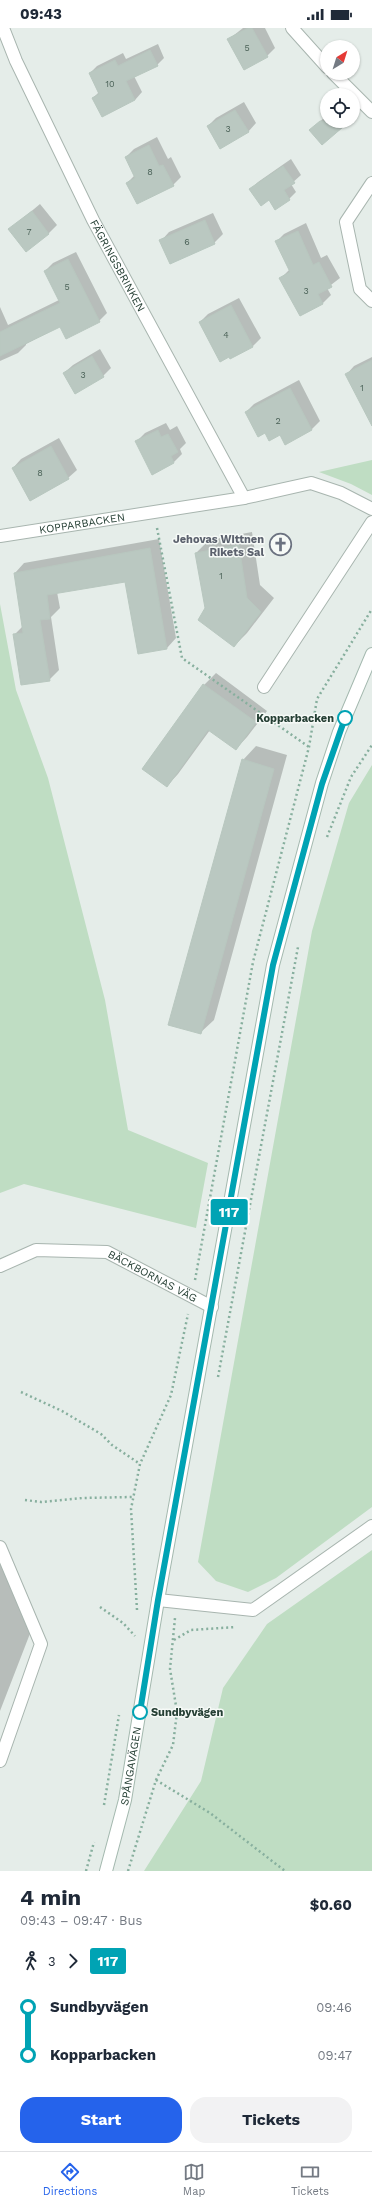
<!DOCTYPE html>
<meta charset="utf-8">
<style>
:root{--surface:#fff;--page:#f2f2f3;--text:#1f2937;--muted:#747a83;--line:#e0e1e3;--accent:#2563eb}
body{margin:0;font-family:"Work Sans",sans-serif;background:var(--page);color:var(--text);height:100vh;display:flex;flex-direction:column;font-size:15px;white-space:nowrap}
*{box-sizing:border-box;margin:0}
p{font-size:13px;color:var(--muted)}
.icon{flex:none;width:22px;height:22px;fill:none;stroke:currentColor;stroke-width:2;stroke-linecap:round;stroke-linejoin:round}
.map{position:relative;height:1843px;overflow:hidden}
.details{display:flex;flex-direction:column;background:var(--surface);flex:1}
.details>*{flex:none}
.badge{padding:0 8px;border-radius:3px;font-size:14px;line-height:26px}
.needle{width:26px;rotate:38deg}
.tools{position:absolute;left:320px;top:12px;display:grid;gap:8px}
.tools a{display:grid;place-items:center;width:40px;height:40px;border-radius:50%;background:var(--surface);box-shadow:0 1px 3px #0004;font-size:20px}
.map>.badge{position:absolute;translate:-50% -50%;box-shadow:0 0 0 2px #fff}
.legs{display:flex;align-items:center;gap:6px;height:44px;padding:0 20px;font-size:13px}
.legs p{margin-inline-start:auto}
.overview{display:flex;align-items:center;justify-content:space-between;height:68px;padding:0 20px}
h1{font-size:22px;font-weight:700;line-height:30px}
.cta{display:flex;gap:8px;margin-top:auto;padding:8px 20px}
.cta a{flex:1;height:46px;border-radius:16px;background:var(--accent);color:#fff;font-size:16px;font-weight:700;line-height:46px;text-align:center}
.cta a+a{background:var(--page);color:var(--text)}
ul{padding:0 20px;list-style:none}
li{display:flex;align-items:center;gap:14px;height:48px;font-size:15px}
li i{display:grid;place-items:center;width:6px;height:100%;margin:0 5px;background:currentColor}
li i::after{content:'';width:10px;height:10px;margin:-5px;border:3px solid;border-radius:50%;background:var(--surface)}
li p{margin-inline-start:auto}
li:first-child i{background:linear-gradient(#0000 50%,currentColor 0)}
li:last-child i{background:linear-gradient(currentColor 50%,#0000 0)}
.status{display:flex;justify-content:space-between;align-items:center;height:28px;padding:0 20px;background:var(--surface);direction:ltr}
.status svg{height:11px;fill:currentColor}
.tab-bar{display:flex;justify-content:space-around;align-items:center;height:56px;border-top:1px solid var(--line);background:var(--surface);font-size:11px;color:var(--muted)}
.tab-bar a{display:grid;justify-items:center;gap:2px}
.tab-bar .on{color:var(--accent)}
.map>svg:first-child{display:block}
.green{fill:#bfddc3}
.shadow{fill:#0003}
.building{fill:#bac8c1;stroke:#b8c7bf}
.lines{fill:none;stroke-linecap:round;stroke-linejoin:round}
.lane-casing{stroke:#a8b5af;stroke-width:14}
.street-casing{stroke:#a8b5af;stroke-width:14}
.secondary-casing{stroke:#a4b9af;stroke-width:14}
.path{stroke:#87af9e;stroke-width:2.5;stroke-dasharray:2 3;stroke-linecap:butt}
.lane{stroke:#fff;stroke-width:12}
.street{stroke:#fff;stroke-width:12}
.secondary{stroke:#fff;stroke-width:12}
.line-1-casing{stroke:#fff;stroke-width:9}
.line-1{stroke:#00a3b4;stroke-width:6}
.stop-1-dot{fill:#fff;stroke:#00a3b4;stroke-width:2}
.labels{text-anchor:middle;stroke-width:3;stroke-linejoin:round;paint-order:stroke}
.number-label{font-size:9px;fill:#4a6157}
.street-label{font-size:11px;fill:#253f34;stroke:#f6faf7}
.worship-label{font-size:11px;font-weight:bold;fill:#5b616d;stroke:#f6faf7;text-anchor:end}
.stop-label{font-size:11px;font-weight:bold;fill:#253f34;stroke:#f6faf7;text-anchor:end}
</style>
<div class="status"><b>09:43</b><svg viewBox="0 0 49 12"><path d="M0 12V9h3v3zM5 12V6h3v6zM10 12V3h3v9zM15 12V0h3v12zM26 1h20v11H26zM47 4h2v5h-2z"/></svg></div>
<div class="map">
<svg width="372" height="1843" viewBox="0 0 372 1843">
<rect width="100%" height="100%" fill="#e5ede9"/>
<!-- green -->
<path class="green" d="M372,432V467L351,456L319,444Z
M0,576L16,662L48,750L105,972L128,1102L208,1135L196,1200L24,1156L0,1165Z
M372,737V1479L276,1550L248,1564L216,1553L198,1534L312,903L349,775Z
M372,1522V1843H144L201,1753L223,1660L267,1596Z"/>
<!-- shadow -->
<path class="shadow" d="M243,0H265L275,20L267,28L229,11Z
M158,16L164,30L157,37L134,48L142,64L135,72L93,70L99,64L90,45L97,38L123,25L126,31Z
M244,74L256,95L248,104L208,98L216,90Z
M327,87V93H347L311,102Z
M157,109L168,131L171,129L181,149L173,157L127,155L135,147L126,129L134,121Z
M291,131L301,147L291,156L296,164L289,171H269L251,161L258,154Z
M40,176L57,197L48,206L10,201Z
M213,185L223,206L214,215L161,213L169,204Z
M306,195L321,230L327,227L340,250L327,260L331,267L323,275L301,287L281,250L290,241L276,214L284,206Z
M76,224L107,285L99,293L60,298L26,316V317L18,325L0,333V279L8,297L59,272L45,243L53,235Z
M239,270L261,310L252,319L200,294L208,286Z
M100,321L111,340L103,348L64,345L73,337Z
M372,329V371L346,347L354,338Z
M299,352L320,393L312,401L285,415L280,406L265,404L246,384L254,376Z
M166,395L170,402L177,398L186,415L180,421L182,426L174,434L136,414L145,405Z
M59,410L77,442L68,450L13,440L21,431Z
M252,504L260,557L274,570L247,605L234,618L206,581L196,525L209,512Z
M159,511L176,610L167,620L126,552L57,564L60,580L51,589L59,642L49,652L14,607L23,598L15,545L24,535Z
M216,645L267,683L247,709L236,721L210,702L178,746L167,758L143,740L204,657Z
M256,718L287,727L214,992L200,1005L243,732Z
M0,1529L31,1603L0,1683Z"/>
<!-- building -->
<path class="building" d="M248,0H252L268,29L244,42L227,11Z
M150,22L158,38L126,53L135,72L102,89L92,70L99,66L89,45L115,32L118,38Z
M235,82L249,104L220,121L207,98Z
M320,93H350L322,117L309,102Z
M149,117L159,138L163,137L174,158L137,176L126,155L135,150L125,129Z
M283,138L295,155L284,162L290,172L275,182L269,172L261,178L249,161Z
M32,183L49,206L26,224L8,201Z
M205,192L215,216L170,236L159,212Z
M298,203L313,237L319,234L332,259L318,266L323,276L300,288L279,250L290,244L275,213Z
M68,231L100,294L66,311L60,299L0,328V304L60,275L44,243Z
M231,277L253,319L230,331L229,329L220,334L199,294Z
M92,328L104,349L75,366L63,345Z
M372,332V398L345,346Z
M290,360L312,402L285,417L280,407L269,413L265,405L258,409L245,384Z
M158,402L161,409L168,406L178,424L171,428L174,435L152,447L135,413Z
M51,418L69,451L30,473L12,440Z
M239,517L247,570L261,584L234,619L198,592L205,580L195,525Z
M150,520L167,621L138,626L125,554L47,567L50,591L40,592L50,653L21,657L13,606L23,605L14,545Z
M203,656L256,694L236,722L208,702L167,759L142,741Z
M242,731L274,741L201,1006L168,997Z"/>
<g class="lines">
<defs>
<path id="lane" d="M264,659L372,494"/>
<g id="street">
<path id="s1" d="M3,0L16,33L93,192L244,470"/>
<path d="M292,0L327,39"/>
<path d="M333,45L372,84"/>
<path d="M372,155L346,194L360,261L372,273"/>
<path id="s2" d="M0,508L244,470L311,455L341,465L372,481"/>
<path id="s3" d="M0,1238L36,1222L107,1224L212,1279"/>
<path d="M0,1519L41,1616L0,1733"/>
<path d="M158,1572L253,1582L372,1498"/>
</g>
<g id="secondary">
<path id="s4" d="M106,1843L125,1772L158,1572L273,937L322,755L339,704L372,626"/>
</g>
</defs>
<!-- lane casing -->
<use href="#lane" class="lane-casing"/>
<!-- street casing -->
<use href="#street" class="street-casing"/>
<!-- secondary casing -->
<use href="#secondary" class="secondary-casing"/>
<!-- path -->
<path class="path" d="M157,500L182,630L309,719
M327,809L351,749L372,717
M195,1252L253,934L309,719L317,671L372,581
M218,1349L298,919
M21,1364L62,1383L101,1406L112,1417L140,1436
M25,1472L41,1474L83,1470L132,1469
M100,1579L123,1595L135,1608
M137,1582L131,1481L140,1436L171,1367L188,1286
M174,1612L191,1602L236,1599
M156,1752L210,1785L285,1843
M104,1777L119,1687
M86,1843L94,1814
M128,1843L156,1752L173,1717L177,1684L170,1641L175,1590"/>
<!-- lane -->
<use href="#lane" class="lane"/>
<!-- street -->
<use href="#street" class="street"/>
<!-- secondary -->
<use href="#secondary" class="secondary"/>
</g>
<g class="lines">
<defs>
<path id="line-1" d="M140,1684L158,1572L273,937L322,756L345,690"/>
</defs>
<!-- line-1 casing -->
<use href="#line-1" class="line-1-casing"/>
<!-- line-1 -->
<use href="#line-1" class="line-1"/>
</g>
<!-- icons -->
<defs>
<symbol id="church-ring" viewBox="-11 -11 22 22"><circle r="9.5" fill="#f6faf7" stroke="#6b7280" stroke-width="1.5"/><path d="M-1.2-6h2.4v3.5h3.3v2.4h-3.3V6h-2.4V-.1h-3.3v-2.4h3.3Z" fill="#6b7280"/></symbol>
</defs>
<g fill-rule="evenodd">
<use href="#church-ring" x="268" y="504" width="25" height="25"/>
</g>
<!-- markers -->
<g class="stop-1-dot">
<circle cx="345" cy="690" r="7"/>
<circle cx="140" cy="1684" r="7"/>
</g>
<g class="labels">
<!-- number labels -->
<g class="number-label">
<text x="247" y="23">5</text>
<text x="110" y="59">10</text>
<text x="228" y="104">3</text>
<text x="150" y="147">8</text>
<text x="29" y="207">7</text>
<text x="187" y="217">6</text>
<text x="67" y="262">5</text>
<text x="306" y="266">3</text>
<text x="226" y="310">4</text>
<text x="83" y="350">3</text>
<text x="362" y="363">1</text>
<text x="278" y="396">2</text>
<text x="40" y="448">8</text>
<text x="221" y="551">1</text>
</g>
<!-- street labels -->
<g class="street-label">
<text dy="4" stroke="none"><textPath href="#s1" startOffset="264">FÄGRINGSBRINKEN</textPath></text>
<text dy="4" stroke="none"><textPath href="#s2" startOffset="83">KOPPARBACKEN</textPath></text>
<text dy="4" stroke="none"><textPath href="#s3" startOffset="162">BÄCKBORNAS VÄG</textPath></text>
<text dy="4" stroke="none"><textPath href="#s4" startOffset="108">SPÅNGAVÄGEN</textPath></text>
</g>
<!-- worship labels -->
<g class="worship-label">
<text x="264" y="515">Jehovas Wittnen<tspan x="264" dy="13">Rikets Sal</tspan></text>
</g>
<!-- stop labels -->
<g class="stop-label">
<text x="334" y="694">Kopparbacken</text>
<text x="151" y="1688" text-anchor="start">Sundbyvägen</text>
</g>
</g>
</svg>
<div class="tools">
<a><svg class="needle" viewBox="-14 -14 28 28"><path d="M0-13l5 13h-10z" fill="#e53935"/><path d="M0 13l5-13h-10z" fill="#747a83"/></svg></a>
<a><svg class="icon" aria-label="locate" viewBox="0 0 24 24"><circle cx="12" cy="12" r="6"/><path d="M12 2v4M12 18v4M2 12h4M18 12h4"/></svg></a>
</div>
<b class="badge" style="left:229px;top:1184px;background:#00a3b4;color:#fff">117</b>
</div>
<section class="details">
<div class="overview"><div><h1>4 min</h1><p>09:43 – 09:47 · Bus</p></div><b>$0.60</b></div>
<div class="legs"><svg class="icon" aria-label="walk" viewBox="0 0 24 24"><circle cx="13" cy="4" r="2"/><path d="M13 8l-2 6 4 7M11 14l-3 7M7 12l3-4h3l4 4"/></svg>3<svg class="icon" aria-label="forward" viewBox="0 0 24 24"><path d="M9 5l7 7-7 7"/></svg><b class="badge" style="background:#00a3b4;color:#fff">117</b></div>
<ul>
<li><i style="color:#00a3b4"></i><b>Sundbyvägen</b><p>09:46</p></li>
<li><i style="color:#00a3b4"></i><b>Kopparbacken</b><p>09:47</p></li>
</ul>
<div class="cta"><a>Start</a><a>Tickets</a></div>
</section>
<nav class="tab-bar">
<a class="on"><svg class="icon" aria-label="directions" viewBox="0 0 24 24"><path d="M12 3l9 9-9 9-9-9zM9 14v-3h6M13 9l2 2-2 2"/></svg>Directions</a>
<a><svg class="icon" aria-label="map" viewBox="0 0 24 24"><path d="M3 6l6-2 6 2 6-2v14l-6 2-6-2-6 2zM9 4v14M15 6v14"/></svg>Map</a>
<a><svg class="icon" aria-label="tickets" viewBox="0 0 24 24"><path d="M3 7h18v10H3zM15 7v10"/></svg>Tickets</a>
</nav>
